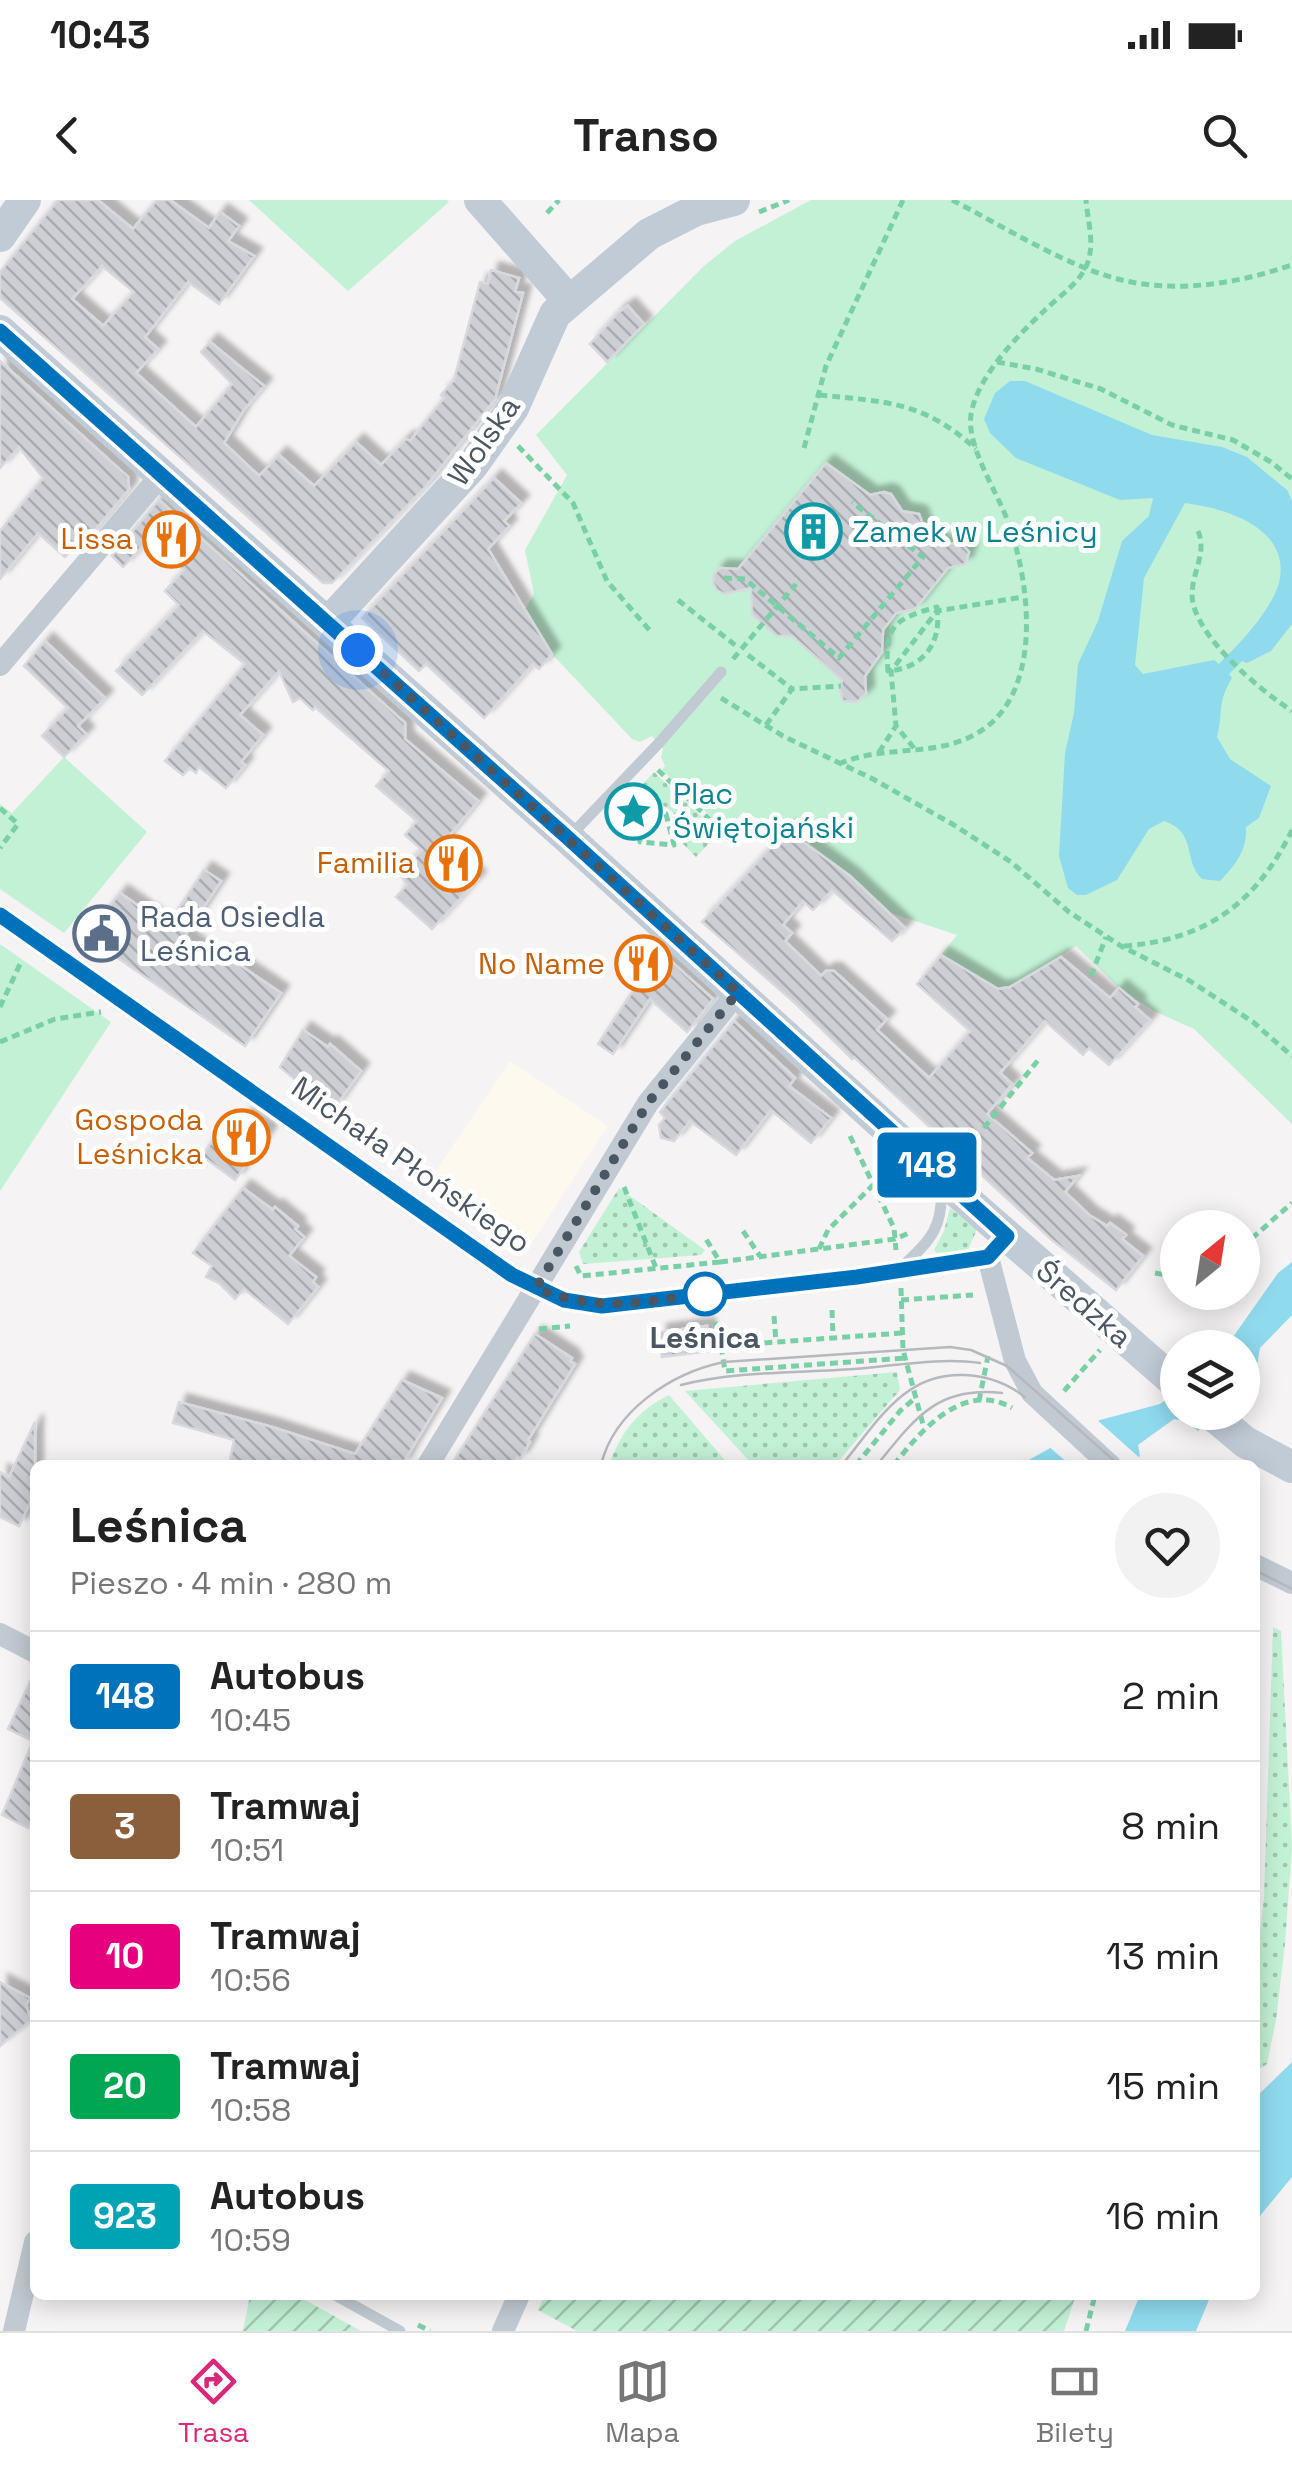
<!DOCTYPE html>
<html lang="pl">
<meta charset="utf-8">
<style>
:root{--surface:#fff;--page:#f2f2f2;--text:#222;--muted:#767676;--line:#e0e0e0;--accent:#db2777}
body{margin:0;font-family:"Space Grotesk",sans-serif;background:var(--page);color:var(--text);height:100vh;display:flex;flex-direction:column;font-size:38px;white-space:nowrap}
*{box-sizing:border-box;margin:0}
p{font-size:32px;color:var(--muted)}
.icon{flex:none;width:55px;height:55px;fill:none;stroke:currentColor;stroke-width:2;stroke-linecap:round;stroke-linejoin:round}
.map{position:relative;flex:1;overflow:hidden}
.side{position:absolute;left:30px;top:1260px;width:1230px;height:840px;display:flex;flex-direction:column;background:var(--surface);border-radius:15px;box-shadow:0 5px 25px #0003}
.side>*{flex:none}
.badge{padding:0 20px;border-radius:8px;font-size:35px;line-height:65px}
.needle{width:65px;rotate:30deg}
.tools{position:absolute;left:1160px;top:1010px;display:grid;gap:20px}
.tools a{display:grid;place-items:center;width:100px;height:100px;border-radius:50%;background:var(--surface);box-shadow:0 5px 25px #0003;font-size:50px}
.you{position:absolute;width:50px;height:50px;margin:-25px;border:8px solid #fff;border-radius:50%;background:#1a73e8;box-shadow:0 0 0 15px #1a73e833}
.map>.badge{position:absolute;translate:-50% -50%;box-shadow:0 0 0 5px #fff}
.round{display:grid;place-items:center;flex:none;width:105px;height:105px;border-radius:52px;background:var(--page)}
.summary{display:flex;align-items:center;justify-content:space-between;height:170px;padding:0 40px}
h1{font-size:48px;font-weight:800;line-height:75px}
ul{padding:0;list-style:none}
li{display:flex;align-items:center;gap:30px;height:130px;padding:0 40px;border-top:2px solid var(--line)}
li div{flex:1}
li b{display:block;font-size:38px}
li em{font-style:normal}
li .badge{min-width:110px;font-weight:700;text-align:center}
.status{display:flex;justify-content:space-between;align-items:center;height:70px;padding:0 50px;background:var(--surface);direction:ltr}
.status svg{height:28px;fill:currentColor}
header{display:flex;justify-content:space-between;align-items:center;height:130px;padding:0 40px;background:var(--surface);font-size:45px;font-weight:800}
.tab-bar{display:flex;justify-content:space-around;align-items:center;height:140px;border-top:2px solid var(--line);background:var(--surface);font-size:28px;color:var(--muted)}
.tab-bar a{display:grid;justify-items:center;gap:5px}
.tab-bar .active{color:var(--accent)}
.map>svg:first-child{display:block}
.commercial{fill:#fdf9ef}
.grass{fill:url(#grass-dots)}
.park{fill:#c3f1d5}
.garden{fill:url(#garden-furrows)}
.water{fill:#90daee;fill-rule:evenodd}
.pier{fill:#f5f3f3}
.building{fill:url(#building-back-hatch);stroke:#d7d9de;stroke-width:2.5;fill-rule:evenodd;filter:url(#shadow)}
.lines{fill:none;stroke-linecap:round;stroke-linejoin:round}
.path{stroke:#7ad0a6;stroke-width:5;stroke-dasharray:8 5;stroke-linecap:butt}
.lane{stroke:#c1cad2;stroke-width:11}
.street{stroke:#c1cad2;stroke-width:22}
.secondary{stroke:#c1cbd6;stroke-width:32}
.tram{stroke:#b5b8bd;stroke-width:2.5}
.line-casing{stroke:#fff;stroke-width:22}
.line{stroke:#0072bc;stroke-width:15}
.walk{stroke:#4a5661;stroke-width:10;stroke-dasharray:0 18}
.stop-dot{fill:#fff;stroke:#0072bc;stroke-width:5}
.labels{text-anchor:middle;stroke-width:10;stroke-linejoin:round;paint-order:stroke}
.street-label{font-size:30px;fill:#4a5661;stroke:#fff}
.culture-label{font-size:30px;fill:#0d838f;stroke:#fff;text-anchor:start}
.food-label{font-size:30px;fill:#c56008;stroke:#fff;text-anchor:end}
.service-label{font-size:30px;fill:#4e5e75;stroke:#fff;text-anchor:start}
.stop-label{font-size:30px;font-weight:bold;fill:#4a5661;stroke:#fff}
</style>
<div class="status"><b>10:43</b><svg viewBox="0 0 49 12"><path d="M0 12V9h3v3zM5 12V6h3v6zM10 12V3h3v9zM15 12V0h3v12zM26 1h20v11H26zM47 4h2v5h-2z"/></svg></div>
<header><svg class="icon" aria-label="back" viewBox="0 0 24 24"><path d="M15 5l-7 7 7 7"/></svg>Transo<svg class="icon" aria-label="search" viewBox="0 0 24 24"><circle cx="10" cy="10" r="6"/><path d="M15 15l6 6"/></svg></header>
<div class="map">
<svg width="1292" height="2131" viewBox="0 0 1292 2131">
<defs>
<pattern id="grass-dots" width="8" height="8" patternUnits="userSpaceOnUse" patternTransform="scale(2.5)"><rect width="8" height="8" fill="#c3f1d5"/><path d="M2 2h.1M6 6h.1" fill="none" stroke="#a0c6b0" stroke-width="1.8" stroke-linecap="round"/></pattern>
<pattern id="garden-furrows" width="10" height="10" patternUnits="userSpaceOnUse" patternTransform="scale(2.5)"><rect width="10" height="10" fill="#c3f1d5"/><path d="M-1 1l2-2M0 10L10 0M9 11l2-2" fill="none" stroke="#a0c6b0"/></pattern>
<pattern id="building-back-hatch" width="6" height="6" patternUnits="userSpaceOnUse" patternTransform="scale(2.5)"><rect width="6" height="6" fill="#cdcfd5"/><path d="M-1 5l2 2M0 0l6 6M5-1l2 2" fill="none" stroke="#a8abb0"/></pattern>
<filter id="shadow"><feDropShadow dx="8" dy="-8" stdDeviation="2.5" flood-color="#0004"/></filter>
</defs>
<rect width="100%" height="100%" fill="#f5f3f3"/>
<!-- commercial -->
<path class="commercial" d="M510,861L608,926L524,1055L520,1056L424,988Z"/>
<!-- grass -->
<path class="grass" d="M654,572L719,633L696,657L678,639C682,622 676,612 661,604L644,605L633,594Z
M619,988L705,1050L701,1055L583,1064L579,1052Z
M950,1008L977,1029L968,1050L937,1053L934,1050L944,1031Z
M897,1172L900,1190L835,1265H753L685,1191Z
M669,1195L729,1265H609C621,1232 637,1211 669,1195Z
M1273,1427L1281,1431L1292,1646L1285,1744L1276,1820L1267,1864L1255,1872V1773L1264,1698Z"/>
<!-- park -->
<path class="park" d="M249,0H447L449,2L348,91Z
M811,0H1292V924L1194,829L1154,811L1119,788L1076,746L1015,786L998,789L941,755L957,735L888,712L787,630L743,612L726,631L662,570L665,566L661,557L663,549L652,536L640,542L632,539L552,454L525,410L534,394L525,350L567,275L536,235L704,66L735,41Z
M64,557L147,632L64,733L0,689V604L12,613Z
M0,744L111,822L0,991Z"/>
<!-- garden -->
<path class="garden" d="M250,2095H296L361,2131H243Z
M545,2095H1076L1064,2131H577L538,2110Z"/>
<!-- water -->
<path class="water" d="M1010,181H1025L1152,235L1222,247L1247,257L1287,290L1292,301V424L1271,451L1247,463L1242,461L1229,474L1232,478C1216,505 1224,510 1217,537L1230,559L1271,586L1259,618L1246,627C1247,651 1236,664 1220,681L1202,679C1182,659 1198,633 1164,621L1149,629L1117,680L1086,695H1077L1068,688L1059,656L1065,553L1074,513L1078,464L1098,421L1122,341L1149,316L1153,298L1120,300L1016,258L990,233L984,219L995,193ZM1185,303C1224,308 1292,327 1279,383C1270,413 1239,444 1219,464L1214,460L1143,474L1135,465L1144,378Z
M1292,1062V1115L1260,1148L1255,1178L1243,1187L1242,1148L1226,1147L1278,1073Z
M1177,1192L1178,1212L1215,1213L1198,1231L1186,1221L1174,1219L1138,1245L1140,1256L1125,1265H1020L1100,1220L1160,1204Z
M1292,1862V1977L1255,2022V1898Z
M1140,2095H1211L1196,2131H1125Z"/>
<!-- pier -->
<path class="pier" d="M1095,1218L1142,1260L1134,1265H1070L1047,1245Z"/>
<!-- building -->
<path class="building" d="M58,0H98L133,29L157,0H170L209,28L220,12L239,26L228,41L254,56L219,104L188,82L145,137L158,149L136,173L196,227L232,184L201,152L210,142L264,186L243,211L224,243L259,276L279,255L314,286L356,242L381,265L406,239L410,241L444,198L441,195L454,180L480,82L488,84L491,70L519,78L515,91L523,93L495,199L425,287L332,383H323L0,98V72ZM102,66L134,92L103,126L72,99Z
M628,106L644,124L607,162L590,144L619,112Z
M0,161L128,277L129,289L89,337L86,334L65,357L38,333L0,379V331L43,278L19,247L0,268Z
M826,263L870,295L884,292L891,294L902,311L919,314L926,333L944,345L960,342L969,352L965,364L948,368L915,409L896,413L883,430L882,452L865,476L866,494L857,502L843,501L840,490L842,480L792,436H777L752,415L751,388L724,394L717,390L713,383L714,374L720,368L738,369Z
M494,278L521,303L504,321L509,326L488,349L552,454L539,469L533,464L484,518L426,464L419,471L362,418Z
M159,300L405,523V539L478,601L444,642L478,679L432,729L396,697L407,685L399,673L422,650L405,635L417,621L376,586L389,571L315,507L313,510L300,498L293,502L279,471L240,515L263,535L241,562L245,565L226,588L199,567L196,573L190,568L183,575L165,561L245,464L203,431L142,495L116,471L179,405L165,391L184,370L149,339L123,367L112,356Z
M45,441L105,498L78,526L86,534L64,557L42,536L68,508L24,466Z
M787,630L850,676L905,728L892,741L832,690L813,710L803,701L783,725L792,733L785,741L821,776L826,771H834L887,819L877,830L929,878L970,831L917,784L941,755L998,789L1010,787L1061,757L1110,798L1119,788L1138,804L1135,807L1150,820L1109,865L1089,848L1083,855L1045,821L1000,873L1012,884L987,914L1032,953L1027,958L1054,980L1078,976L1065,992L1089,1015L1107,1026L1110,1023L1126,1035L1122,1039L1143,1056L1116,1090L1052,1040L854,857L852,859L795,803L702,722Z
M204,670L221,681L184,737L217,760L222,753L281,793L245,846L86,736L120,693L167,726Z
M644,753L656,764L664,755L713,799L687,832L650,799L613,854L598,844L636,786L624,775Z
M734,821L795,878L789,886L831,918L811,943L771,910L736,955L690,921L674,941L661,938L659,925L665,918L660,912Z
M303,830L328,847L330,844L361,871L335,907L320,896L318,899L280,867Z
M244,916L269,933L235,980L202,956L214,938L223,945Z
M243,988L273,1010L275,1007L298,1026L295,1029L304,1037L289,1056L316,1077L313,1082L318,1087L288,1124L244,1089L235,1099L219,1083L206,1077L212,1066L193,1053Z
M707,1126L710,1151L662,1157L659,1132Z
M535,1134L572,1158L570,1161L575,1164L528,1240L530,1242L520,1259L517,1257L512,1265H451Z
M402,1180L442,1198L402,1265H229L234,1240L173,1223L179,1202L272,1227L355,1254Z
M35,1222V1292L19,1326L0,1317V1272L9,1277Z
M35,1471V1615L28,1628L2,1615L33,1541L8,1529Z
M0,1782L30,1798L26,1805L31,1820L0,1846Z"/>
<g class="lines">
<!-- path -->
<path class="path" d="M952,0C1005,27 1068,68 1126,81C1181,93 1239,83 1292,65
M759,12L789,0
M547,13L559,0
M997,162L1036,169L1101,189L1172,225L1233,240L1271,262L1292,279
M819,195C887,202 923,201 976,249
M518,246L573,303L607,381L651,432
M804,248L826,166L903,0
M1198,331C1207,352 1193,371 1192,393C1191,434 1260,490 1292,511
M724,378L745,379L839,458L923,357L852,302
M678,400L735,445
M937,407C942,443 924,468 888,471C884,426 894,419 937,407Z
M748,455L792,489
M733,459L796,384
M721,498L783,536L873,579L954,625L1011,662L1069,712L1121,746L1190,781L1253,822L1292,856
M766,525L792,489L841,486
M914,548L896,526L891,471L937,411L1023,397
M879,552L896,526
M839,564C881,545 931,557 972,536C1045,500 1031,384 1008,322C998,293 966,246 971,215C976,178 1018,135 1044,111C1061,94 1087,79 1090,53C1093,37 1087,16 1086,0
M658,570L728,637
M628,601L637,608L640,642L674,645L666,614L637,608
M0,608L18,624L0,648
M1124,746C1205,740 1256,704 1292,630
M1091,776L1106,737
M0,807L22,760
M0,842L55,819L101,812
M984,928L1039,859
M850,936L894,1028L896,1050
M624,987L656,1068
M743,1031L760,1056
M1242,1047L1292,1003
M819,1049L828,1030L873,985
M720,1062L895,1039L909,1033
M576,1066L581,1076L720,1062L706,1039
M1155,1073L1178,1077
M901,1088L903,1150L924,1228
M901,1100L973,1095
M832,1110L833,1137
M774,1116L776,1142
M715,1122L721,1146
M539,1129L570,1126
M902,1133L721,1146L725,1171L905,1158
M1064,1191L1100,1150
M979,1201L988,1156
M856,1265L900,1211L913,1200
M894,1265C920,1231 964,1180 1012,1208
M418,2125L430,2131
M1086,2131L1095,2095"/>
<!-- lane -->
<path class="lane" d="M571,635L659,543L721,472
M902,1067C930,1040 944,1028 941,986
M537,1088L564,1100L602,1106L857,1077L988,1057
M335,2095L400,2131"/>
<!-- street -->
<path class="street" d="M0,465L162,274
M0,715L512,1075L537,1088
M1007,1036L988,1057L1015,1161L1032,1193L1110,1265
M428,1265L648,903L738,792
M1255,1365L1292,1383
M0,1434L35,1452
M14,2131L35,2042
M503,2131L519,2095"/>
<!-- secondary -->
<path class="secondary" d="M480,0L569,101
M0,36L25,0
M0,131L568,638L940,977L1178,1185
M328,423L472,266L513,208L555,114L649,34L696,10L734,0
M1209,1212L1245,1242L1292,1267"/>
<!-- tram -->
<path class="tram" d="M681,1185C736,1171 798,1173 854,1169C895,1166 939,1157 980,1163
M601,1265C614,1211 671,1173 724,1162L950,1147L971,1150L1007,1166L1119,1265
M842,1265C861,1242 879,1214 903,1195C939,1166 990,1170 1025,1197
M877,1265C915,1218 937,1186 1002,1193
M1255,1370L1292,1389"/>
</g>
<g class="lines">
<defs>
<path id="line" d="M0,131L568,638L1007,1036L988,1057L857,1077L602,1106L564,1100L512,1075L0,715"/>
</defs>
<!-- line casing -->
<use href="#line" class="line-casing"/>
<!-- line -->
<use href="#line" class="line"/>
<!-- walk -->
<path class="walk" d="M358,450L738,792L648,903L536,1088C600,1115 652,1100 718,1092L705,1094"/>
</g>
<!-- icons -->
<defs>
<symbol id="building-ring" viewBox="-11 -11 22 22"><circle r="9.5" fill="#fff" stroke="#0f9aa8" stroke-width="1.5"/><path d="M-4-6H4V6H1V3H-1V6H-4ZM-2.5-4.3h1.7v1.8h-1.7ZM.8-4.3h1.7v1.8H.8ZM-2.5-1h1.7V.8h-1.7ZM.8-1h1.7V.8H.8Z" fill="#0f9aa8"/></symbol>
<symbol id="restaurant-ring" viewBox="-11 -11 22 22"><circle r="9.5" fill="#fff" stroke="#e8710a" stroke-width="1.5"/><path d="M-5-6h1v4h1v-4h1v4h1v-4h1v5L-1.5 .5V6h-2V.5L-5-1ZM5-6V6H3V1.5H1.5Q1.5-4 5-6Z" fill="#e8710a"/></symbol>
<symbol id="sight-ring" viewBox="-11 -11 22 22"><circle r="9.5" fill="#fff" stroke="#0f9aa8" stroke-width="1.5"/><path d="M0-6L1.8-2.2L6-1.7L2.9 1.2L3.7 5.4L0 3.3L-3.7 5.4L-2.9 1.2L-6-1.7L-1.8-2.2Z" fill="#0f9aa8"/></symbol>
<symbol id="civic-ring" viewBox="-11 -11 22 22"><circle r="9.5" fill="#fff" stroke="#5c6f8a" stroke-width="1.5"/><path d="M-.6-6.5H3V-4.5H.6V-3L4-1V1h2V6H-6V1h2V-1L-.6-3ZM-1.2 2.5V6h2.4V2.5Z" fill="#5c6f8a"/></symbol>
</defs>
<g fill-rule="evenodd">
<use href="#building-ring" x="782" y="300" width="63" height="63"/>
<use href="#restaurant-ring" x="140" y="308" width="63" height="63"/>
<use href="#sight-ring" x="602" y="580" width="63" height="63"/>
<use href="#restaurant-ring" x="422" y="632" width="63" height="63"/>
<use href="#civic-ring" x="70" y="702" width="63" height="63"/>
<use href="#restaurant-ring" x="612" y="732" width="63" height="63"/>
<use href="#restaurant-ring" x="210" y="906" width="63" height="63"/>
</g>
<!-- markers -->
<circle class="stop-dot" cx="705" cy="1094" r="20"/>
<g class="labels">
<!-- street labels -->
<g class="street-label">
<text transform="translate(484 241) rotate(-55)" y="10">Wolska</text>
<text transform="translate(411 965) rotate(35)" y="10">Michała Płońskiego</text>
<text transform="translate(1084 1104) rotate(41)" y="10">Średzka</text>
</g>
<!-- culture labels -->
<g class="culture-label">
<text x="852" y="342">Zamek w Leśnicy</text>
<text x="673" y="604">Plac<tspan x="673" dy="34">Świętojański</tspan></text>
</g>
<!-- food labels -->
<g class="food-label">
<text x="133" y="349">Lissa</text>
<text x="415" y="673">Familia</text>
<text x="605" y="774">No Name</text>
<text x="203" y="930">Gospoda<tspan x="203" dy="34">Leśnicka</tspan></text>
</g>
<!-- service labels -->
<g class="service-label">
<text x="140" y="727">Rada Osiedla<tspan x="140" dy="34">Leśnica</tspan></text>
</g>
<!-- stop labels -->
<g class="stop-label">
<text x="705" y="1148">Leśnica</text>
</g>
</g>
</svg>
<div class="tools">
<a><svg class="needle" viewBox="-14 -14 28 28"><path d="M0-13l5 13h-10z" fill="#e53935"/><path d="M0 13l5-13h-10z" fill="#767676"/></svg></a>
<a><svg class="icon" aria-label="layers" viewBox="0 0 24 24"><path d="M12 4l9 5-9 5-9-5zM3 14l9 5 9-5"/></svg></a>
</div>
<div class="you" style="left:358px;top:450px"></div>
<b class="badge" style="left:927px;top:965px;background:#0072bc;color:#fff">148</b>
<section class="side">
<div class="summary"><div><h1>Leśnica</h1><p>Pieszo · 4 min · 280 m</p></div><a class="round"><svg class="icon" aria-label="heart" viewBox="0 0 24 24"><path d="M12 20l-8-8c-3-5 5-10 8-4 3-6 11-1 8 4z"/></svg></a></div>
<ul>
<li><span class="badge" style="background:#0072bc;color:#fff">148</span><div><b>Autobus</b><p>10:45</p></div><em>2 min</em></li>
<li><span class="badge" style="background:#8b5e3c;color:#fff">3</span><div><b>Tramwaj</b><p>10:51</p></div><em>8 min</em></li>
<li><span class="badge" style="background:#e6007e;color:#fff">10</span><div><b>Tramwaj</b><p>10:56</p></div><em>13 min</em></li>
<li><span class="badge" style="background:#00a651;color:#fff">20</span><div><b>Tramwaj</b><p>10:58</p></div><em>15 min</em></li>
<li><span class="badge" style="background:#00a3b4;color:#fff">923</span><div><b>Autobus</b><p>10:59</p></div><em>16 min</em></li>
</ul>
</section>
</div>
<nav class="tab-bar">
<a class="active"><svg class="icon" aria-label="directions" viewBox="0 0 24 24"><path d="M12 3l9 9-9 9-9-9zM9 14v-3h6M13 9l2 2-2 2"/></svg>Trasa</a>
<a><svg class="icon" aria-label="map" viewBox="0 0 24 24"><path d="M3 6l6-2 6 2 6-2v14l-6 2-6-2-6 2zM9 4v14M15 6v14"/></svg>Mapa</a>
<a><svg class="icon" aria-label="tickets" viewBox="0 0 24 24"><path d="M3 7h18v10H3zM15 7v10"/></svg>Bilety</a>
</nav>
